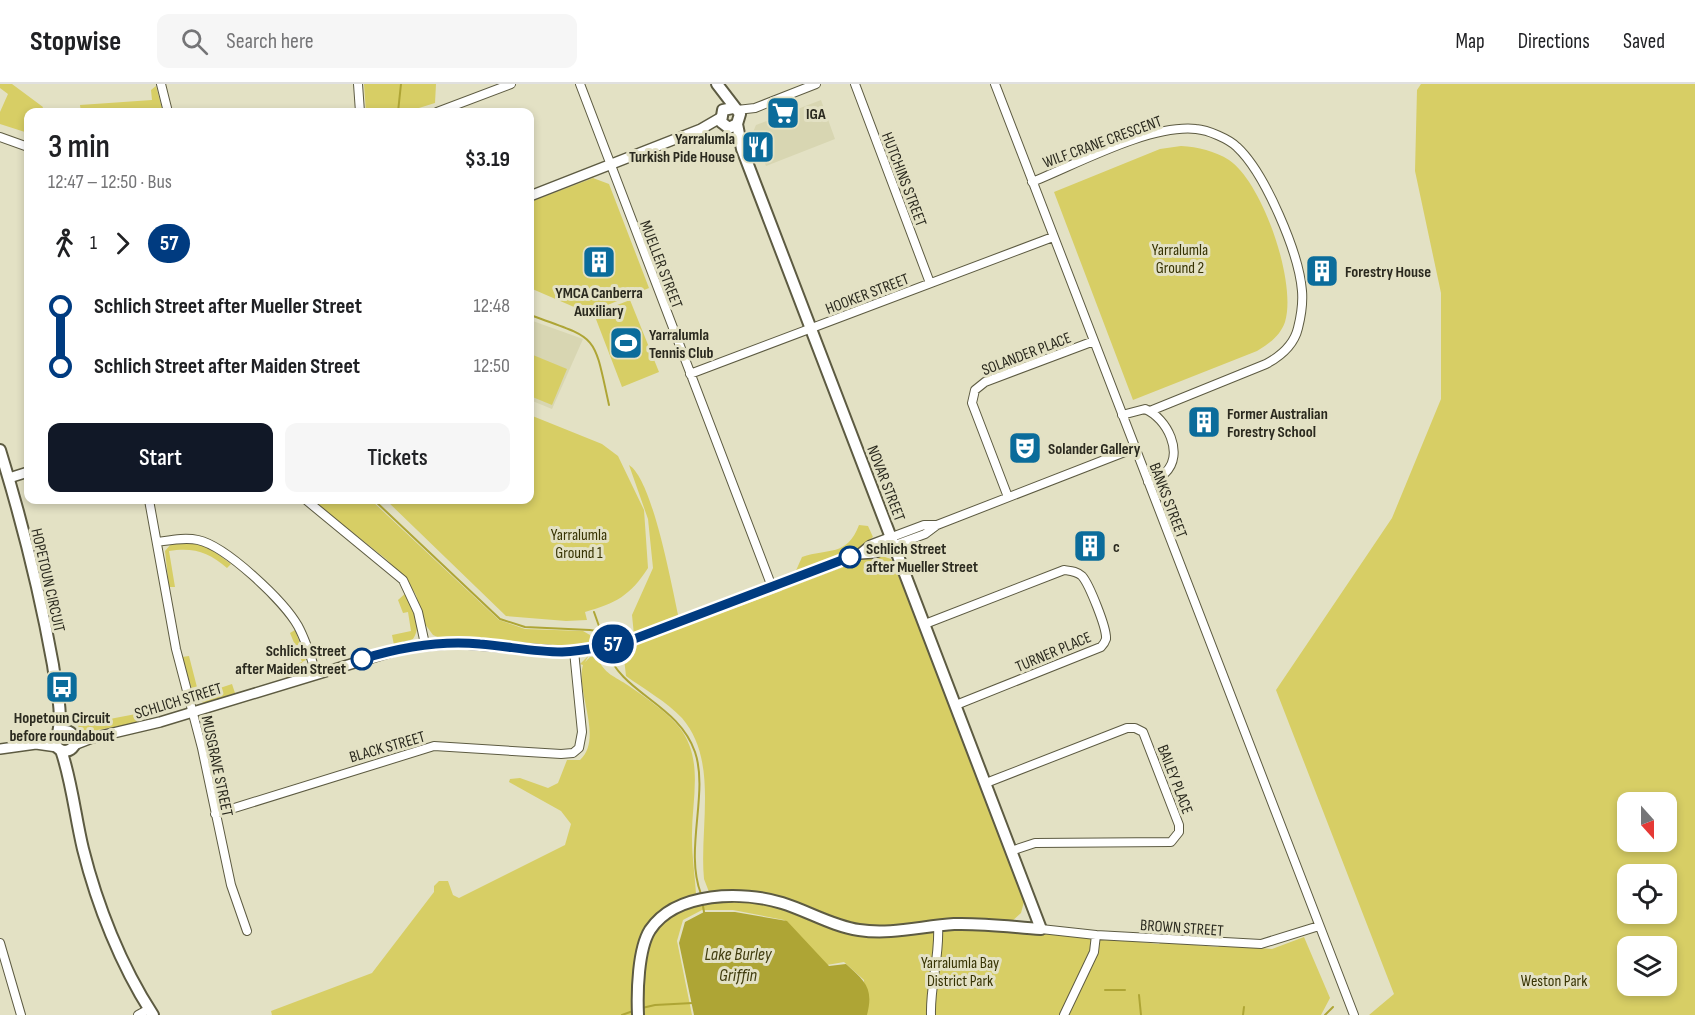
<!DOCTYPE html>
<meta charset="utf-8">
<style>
:root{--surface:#fff;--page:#f6f6f6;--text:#202124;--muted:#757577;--line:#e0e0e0;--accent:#111827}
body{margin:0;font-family:"Sofia Sans Condensed",sans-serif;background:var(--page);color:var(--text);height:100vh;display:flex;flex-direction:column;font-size:22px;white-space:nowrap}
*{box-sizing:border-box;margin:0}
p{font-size:20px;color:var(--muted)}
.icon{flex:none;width:33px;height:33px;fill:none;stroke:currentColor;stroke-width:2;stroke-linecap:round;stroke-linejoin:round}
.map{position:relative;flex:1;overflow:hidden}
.sheet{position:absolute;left:24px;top:24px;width:510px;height:396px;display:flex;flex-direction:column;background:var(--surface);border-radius:12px;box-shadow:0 3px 9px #0003}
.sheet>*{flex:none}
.badge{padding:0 12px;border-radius:20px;font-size:21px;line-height:39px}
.needle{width:39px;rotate:159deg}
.tools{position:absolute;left:1617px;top:708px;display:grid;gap:12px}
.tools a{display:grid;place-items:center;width:60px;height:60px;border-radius:12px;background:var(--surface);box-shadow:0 3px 9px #0003;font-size:30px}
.map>.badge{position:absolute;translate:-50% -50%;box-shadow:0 0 0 3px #fff}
.legs{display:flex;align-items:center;gap:9px;height:66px;padding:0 24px;font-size:20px}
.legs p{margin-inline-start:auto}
.overview{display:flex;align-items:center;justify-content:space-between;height:102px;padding:0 24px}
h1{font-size:33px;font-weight:600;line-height:45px}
.button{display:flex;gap:12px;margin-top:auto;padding:12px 24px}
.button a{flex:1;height:69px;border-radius:12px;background:var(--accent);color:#fff;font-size:24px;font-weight:600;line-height:69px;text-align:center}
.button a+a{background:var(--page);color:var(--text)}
ul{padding:0 24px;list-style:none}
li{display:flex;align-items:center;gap:21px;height:60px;font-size:22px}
li i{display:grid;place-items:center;width:9px;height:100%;margin:0 8px;background:currentColor}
li i::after{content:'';width:15px;height:15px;margin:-8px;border:4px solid;border-radius:50%;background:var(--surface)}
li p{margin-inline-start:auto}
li:first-child i{background:linear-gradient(#0000 50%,currentColor 0)}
li:last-child i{background:linear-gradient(currentColor 50%,#0000 0)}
header{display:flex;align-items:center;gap:36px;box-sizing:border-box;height:84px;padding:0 30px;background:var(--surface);border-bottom:2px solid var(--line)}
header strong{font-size:28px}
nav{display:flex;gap:33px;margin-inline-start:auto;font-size:21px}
.search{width:420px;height:54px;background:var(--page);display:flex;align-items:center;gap:15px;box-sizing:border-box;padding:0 21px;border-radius:12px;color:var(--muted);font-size:22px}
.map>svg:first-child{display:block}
.built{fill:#d8d6b2}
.green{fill:#d7ce65;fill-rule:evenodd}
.water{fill:#aea535}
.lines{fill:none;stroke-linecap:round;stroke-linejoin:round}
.stream{stroke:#aea535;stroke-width:2}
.minor-casing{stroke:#5d5b42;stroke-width:10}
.tertiary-casing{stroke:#5d5b42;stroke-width:12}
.secondary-casing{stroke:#5d5b42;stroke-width:14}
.minor{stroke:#fff;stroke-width:8}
.tertiary{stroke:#fff;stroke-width:9}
.secondary{stroke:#fff;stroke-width:10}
.line-1-casing{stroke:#fff;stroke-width:14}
.line-1{stroke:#003b80;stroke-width:9}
.stop-1-dot{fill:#fff;stroke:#003b80;stroke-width:3}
.labels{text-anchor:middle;stroke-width:6;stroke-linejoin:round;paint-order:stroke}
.poi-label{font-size:16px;font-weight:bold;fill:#2b2a1f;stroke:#e3e1c4;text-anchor:start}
.street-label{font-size:16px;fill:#2b2a1f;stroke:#e3e1c4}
.park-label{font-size:16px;fill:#373303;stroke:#e3e1c4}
.stop-label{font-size:16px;font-weight:bold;fill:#2b2a1f;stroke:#e3e1c4;text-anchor:start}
.water-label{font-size:18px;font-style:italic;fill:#403c0e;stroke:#e3e1c4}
</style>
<header>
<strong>Stopwise</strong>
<div class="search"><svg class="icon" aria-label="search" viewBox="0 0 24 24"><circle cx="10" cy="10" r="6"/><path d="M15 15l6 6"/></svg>Search here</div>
<nav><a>Map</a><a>Directions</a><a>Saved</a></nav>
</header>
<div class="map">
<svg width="1695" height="931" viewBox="0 0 1695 931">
<rect width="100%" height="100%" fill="#e3e1c4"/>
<!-- built -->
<path class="built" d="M821,16L835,55L766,82L753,48L756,41Z
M530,236L583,255L552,325L530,316Z"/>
<!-- green -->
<path class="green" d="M0,0H12L43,23L41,28H28V49L0,40V28L8,10L0,4Z
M364,0H436L435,19L406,28H366Z
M1421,0H1695V931H1369L1394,910L1276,606L1392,434L1441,315V209L1415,87L1417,6ZM1628,718H1666V758H1628ZM1628,790H1666V830H1628ZM1666,862V902H1628V862Z
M156,2L163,28H81L80,21L152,16L151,6Z
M1181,62C1198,63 1215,67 1229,76C1263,99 1297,199 1285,238C1280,252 1269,260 1257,267L1133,316L1054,108L1160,65Z
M593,94L609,100L649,204L588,229L530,204V118Z
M630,216L659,288L622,303L594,230Z
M533,271L567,285L552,321L530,312V281Z
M530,331L602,360L618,372L644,426L648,484C630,512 616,519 585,528L587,536L566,537L506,532L386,416H530Z
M629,381C653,396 672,504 679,535L634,551L632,531L653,484L648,435Z
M317,416H371L499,536L525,545L583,547L590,551L594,559L540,563L481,555L440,554L433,551L425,540L416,511L406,495L386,475L318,421Z
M859,441L868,442L873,453L869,456L878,461L882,472L891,475L894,480L1025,814L1021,829L1011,838L878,844L853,841L745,808H709L704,795C699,744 719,677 682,634C667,618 644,605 626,592L623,565L781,507L794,491L802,473C828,464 847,473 859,441Z
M192,459L208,463L231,480L227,484C209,468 193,463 169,467L175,503H169L165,467L171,460Z
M407,508C412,523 423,540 413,555L394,561L392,551L411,547L408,528L403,529L398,516Z
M295,546L306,576L302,578L304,585L286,594L283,584L302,578L290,549Z
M589,571L585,578L590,573L597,572C604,591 615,592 629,602C646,614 667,628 679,643C705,676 691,717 692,755C692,773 695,792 696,810L673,819L652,837L633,931H272L271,927L372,889L434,808V802L439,797H448L453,811L459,814L565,761L571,740L561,727L509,698L510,695L520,694L548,704L558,699L567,676H580C604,654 575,607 583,581L580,580Z
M189,572L199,611L232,600L235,609L204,619L200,617L199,611L194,612L182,573Z
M136,630L138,639L80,649L78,641Z
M730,816L756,817L781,823L834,844H952L1040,848L1159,860L1161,858L1218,863L1226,856L1256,857L1260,864L1272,865L1304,853L1330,914L1321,931H865L864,896L844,878L827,881L784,836L733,826H702L683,836L677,857L692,931H643C643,898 641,846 675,828C691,819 712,818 730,816Z"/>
<!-- water -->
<path class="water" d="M704,828H735L787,837L829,882L846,880C865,897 874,904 867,931H694L679,859L685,838Z"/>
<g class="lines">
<!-- stream -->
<path class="stream" d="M398,28L401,0
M530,231C599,256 593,248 609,321
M374,416L500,535L525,543L590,546L597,547L602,552
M594,528L605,559
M606,565C621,610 678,619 695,668C709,709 684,766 701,810
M600,576H609
M703,822L704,828
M1105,906H1125
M1139,911L1141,931
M642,924L655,921L693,919
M622,931L633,927
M1243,931L1244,923
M1325,931L1333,923"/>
<defs>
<path id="minor" d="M161,0L168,28
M358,0L360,28
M580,0L772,503
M855,0L930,199
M995,0L1354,931
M737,26L755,24L816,0
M437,28L511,0
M0,53L28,63
M1032,98C1077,80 1150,40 1196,45C1208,46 1229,55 1237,63C1265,89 1299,169 1302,207C1303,219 1301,232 1298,244C1294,261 1281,272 1266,280L1150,327
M690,290L1053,153
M1122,331L1145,325C1167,334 1185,370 1165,389C1161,394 1154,395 1148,398
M1008,413L972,319L975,306L985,298L1094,257
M149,416L176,565L202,664L231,801L247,847
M306,416L403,496L418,528L425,560
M892,453L924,441H937
M157,458C171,456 185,453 198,456C226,462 284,517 298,542C306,557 311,573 316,589
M895,461L925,450L937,441L1135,364
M925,540L1064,486C1071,487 1076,487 1082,492C1089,500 1107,544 1106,555C1105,558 1103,561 1101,563L956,621
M986,699L1127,644H1135L1143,648L1179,741V748L1171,758L1035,759L1011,767
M215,730L434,662L561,670L573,669L579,664L582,648L574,567
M1041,845L1096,851L1261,860L1319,842
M0,859L21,931
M138,931L149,925
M931,931C930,901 940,872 938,842
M1064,931L1094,868L1096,851"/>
<path id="tertiary" d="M530,112L701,45L720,34
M9,394L28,388
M860,470L875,469L895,461
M74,652L89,653
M74,661L92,654L160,638L407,563L456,559L564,568L591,565L634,555L860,470L871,461L892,453
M0,665L36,660L57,663"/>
<path id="secondary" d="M733,24L723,26L721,38L729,44L737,40
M0,366C22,437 40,509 53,581C56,604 63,627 58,650
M55 657a10 10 0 1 1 20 0a10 10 0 1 1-20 0Z
M61,666C72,698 75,732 83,765C97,821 121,882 153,931
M638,931C637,908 638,865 650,846C676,807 743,807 782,819C808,827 832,842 859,846C891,851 922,842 954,840C983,839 1012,843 1041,845L742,65L737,40L740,30L717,0"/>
</defs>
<!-- minor casing -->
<use href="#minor" class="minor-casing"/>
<!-- tertiary casing -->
<use href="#tertiary" class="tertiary-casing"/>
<!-- secondary casing -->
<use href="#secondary" class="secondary-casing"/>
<!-- minor -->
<use href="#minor" class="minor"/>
<!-- tertiary -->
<use href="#tertiary" class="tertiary"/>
<!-- secondary -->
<use href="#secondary" class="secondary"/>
</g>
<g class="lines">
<defs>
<path id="line-1" d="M362,575C401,563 439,556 480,560C507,562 534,568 562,568C587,567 610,561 634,555L850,473"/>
</defs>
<!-- line-1 casing -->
<use href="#line-1" class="line-1-casing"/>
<!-- line-1 -->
<use href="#line-1" class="line-1"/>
</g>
<!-- icons -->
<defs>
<symbol id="supermarket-square" viewBox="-11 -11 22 22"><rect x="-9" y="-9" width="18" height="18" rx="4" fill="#0b6c9b" stroke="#e3e1c4"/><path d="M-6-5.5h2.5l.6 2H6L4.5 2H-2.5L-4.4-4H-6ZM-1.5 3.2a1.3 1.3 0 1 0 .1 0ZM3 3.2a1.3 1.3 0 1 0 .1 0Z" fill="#fff"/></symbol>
<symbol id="restaurant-square" viewBox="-11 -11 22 22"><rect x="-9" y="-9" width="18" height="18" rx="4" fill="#0b6c9b" stroke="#e3e1c4"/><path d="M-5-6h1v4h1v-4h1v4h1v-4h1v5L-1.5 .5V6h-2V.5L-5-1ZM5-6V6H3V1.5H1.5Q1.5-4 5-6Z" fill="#fff"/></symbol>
<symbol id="building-square" viewBox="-11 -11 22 22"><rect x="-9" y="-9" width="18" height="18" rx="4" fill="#0b6c9b" stroke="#e3e1c4"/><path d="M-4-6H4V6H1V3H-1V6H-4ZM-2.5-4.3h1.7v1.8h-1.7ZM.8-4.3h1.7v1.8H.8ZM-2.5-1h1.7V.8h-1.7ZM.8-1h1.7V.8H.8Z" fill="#fff"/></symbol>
<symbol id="stadium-square" viewBox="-11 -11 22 22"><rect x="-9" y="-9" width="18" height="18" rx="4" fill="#0b6c9b" stroke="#e3e1c4"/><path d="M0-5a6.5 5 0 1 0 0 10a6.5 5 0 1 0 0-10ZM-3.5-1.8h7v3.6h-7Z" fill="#fff"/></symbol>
<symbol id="theatre-square" viewBox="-11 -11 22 22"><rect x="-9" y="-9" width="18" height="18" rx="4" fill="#0b6c9b" stroke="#e3e1c4"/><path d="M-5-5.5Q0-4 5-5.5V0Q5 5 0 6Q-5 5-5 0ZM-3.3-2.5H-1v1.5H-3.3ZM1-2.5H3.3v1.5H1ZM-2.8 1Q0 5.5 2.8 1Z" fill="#fff"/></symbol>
<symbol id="bus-square" viewBox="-11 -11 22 22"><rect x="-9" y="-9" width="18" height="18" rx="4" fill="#0b6c9b" stroke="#e3e1c4"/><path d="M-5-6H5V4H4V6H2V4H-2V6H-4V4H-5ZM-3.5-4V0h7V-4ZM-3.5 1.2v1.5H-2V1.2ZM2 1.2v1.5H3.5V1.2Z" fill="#fff"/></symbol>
</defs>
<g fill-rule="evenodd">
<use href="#supermarket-square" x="764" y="10" width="38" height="38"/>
<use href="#restaurant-square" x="739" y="44" width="38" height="38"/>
<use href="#building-square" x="580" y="159" width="38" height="38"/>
<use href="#building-square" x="1303" y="168" width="38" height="38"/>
<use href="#stadium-square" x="607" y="240" width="38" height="38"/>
<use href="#building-square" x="1185" y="319" width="38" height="38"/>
<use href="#theatre-square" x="1006" y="345" width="38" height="38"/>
<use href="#building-square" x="1071" y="443" width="38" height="38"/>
<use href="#bus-square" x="43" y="584" width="38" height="38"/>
</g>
<!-- markers -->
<g class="stop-1-dot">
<circle cx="850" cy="473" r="10"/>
<circle cx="362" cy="575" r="10"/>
</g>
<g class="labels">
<!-- poi labels -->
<g class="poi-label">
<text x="806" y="35">IGA</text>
<text x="735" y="60" text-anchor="end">Yarralumla<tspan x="735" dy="18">Turkish Pide House</tspan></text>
<text x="1345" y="193">Forestry House</text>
<text x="599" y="214" text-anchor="middle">YMCA Canberra<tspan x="599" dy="18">Auxiliary</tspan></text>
<text x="649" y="256">Yarralumla<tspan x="649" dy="18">Tennis Club</tspan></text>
<text x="1227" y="335">Former Australian<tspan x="1227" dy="18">Forestry School</tspan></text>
<text x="1048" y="370">Solander Gallery</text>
<text x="1113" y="468">c</text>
<text x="62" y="639" text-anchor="middle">Hopetoun Circuit<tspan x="62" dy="18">before roundabout</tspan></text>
</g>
<!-- street labels -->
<g class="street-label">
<text transform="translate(1102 57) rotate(-20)" y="6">WILF CRANE CRESCENT</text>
<text transform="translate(905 95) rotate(69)" y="6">HUTCHINS STREET</text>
<text transform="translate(662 180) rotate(69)" y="6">MUELLER STREET</text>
<text transform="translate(867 209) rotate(-21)" y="6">HOOKER STREET</text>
<text transform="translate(1026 269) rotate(-21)" y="6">SOLANDER PLACE</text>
<text transform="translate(887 399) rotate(69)" y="6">NOVAR STREET</text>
<text transform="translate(1169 416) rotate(69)" y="6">BANKS STREET</text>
<text transform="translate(49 496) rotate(77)" y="6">HOPETOUN CIRCUIT</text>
<text transform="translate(1053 567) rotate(-23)" y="6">TURNER PLACE</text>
<text transform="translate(178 616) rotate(-17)" y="6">SCHLICH STREET</text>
<text transform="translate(387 662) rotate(-16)" y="6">BLACK STREET</text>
<text transform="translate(218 682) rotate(78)" y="6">MUSGRAVE STREET</text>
<text transform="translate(1176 695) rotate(69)" y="6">BAILEY PLACE</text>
<text transform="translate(1182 843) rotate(4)" y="6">BROWN STREET</text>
</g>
<!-- park labels -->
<g class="park-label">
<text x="1180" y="171">Yarralumla<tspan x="1180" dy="18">Ground 2</tspan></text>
<text x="579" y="456">Yarralumla<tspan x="579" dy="18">Ground 1</tspan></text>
<text x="960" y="884">Yarralumla Bay<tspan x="960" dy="18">District Park</tspan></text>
<text x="1554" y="902">Weston Park</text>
</g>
<!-- stop labels -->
<g class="stop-label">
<text x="866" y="470">Schlich Street<tspan x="866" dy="18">after Mueller Street</tspan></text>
<text x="346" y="572" text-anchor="end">Schlich Street<tspan x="346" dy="18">after Maiden Street</tspan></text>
</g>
<!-- water labels -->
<g class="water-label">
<text x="738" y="876">Lake Burley<tspan x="738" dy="21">Griffin</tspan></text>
</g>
</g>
</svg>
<div class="tools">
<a><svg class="needle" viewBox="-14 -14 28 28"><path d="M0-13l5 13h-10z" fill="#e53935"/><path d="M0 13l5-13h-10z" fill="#757577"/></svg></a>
<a><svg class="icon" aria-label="locate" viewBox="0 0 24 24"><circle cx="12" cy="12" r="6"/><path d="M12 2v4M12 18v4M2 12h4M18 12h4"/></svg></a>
<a><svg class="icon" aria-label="layers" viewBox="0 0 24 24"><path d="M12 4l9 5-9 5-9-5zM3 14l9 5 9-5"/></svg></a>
</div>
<b class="badge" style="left:613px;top:560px;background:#003b80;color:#fff">57</b>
<section class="sheet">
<div class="overview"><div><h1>3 min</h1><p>12:47 – 12:50 · Bus</p></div><b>$3.19</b></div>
<div class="legs"><svg class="icon" aria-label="walk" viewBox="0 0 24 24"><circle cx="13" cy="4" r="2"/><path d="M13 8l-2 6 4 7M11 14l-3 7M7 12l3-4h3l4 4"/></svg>1<svg class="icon" aria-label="forward" viewBox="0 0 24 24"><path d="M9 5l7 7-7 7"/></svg><b class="badge" style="background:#003b80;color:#fff">57</b></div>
<ul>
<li><i style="color:#003b80"></i><b>Schlich Street after Mueller Street</b><p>12:48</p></li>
<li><i style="color:#003b80"></i><b>Schlich Street after Maiden Street</b><p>12:50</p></li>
</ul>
<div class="button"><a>Start</a><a>Tickets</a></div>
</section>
</div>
